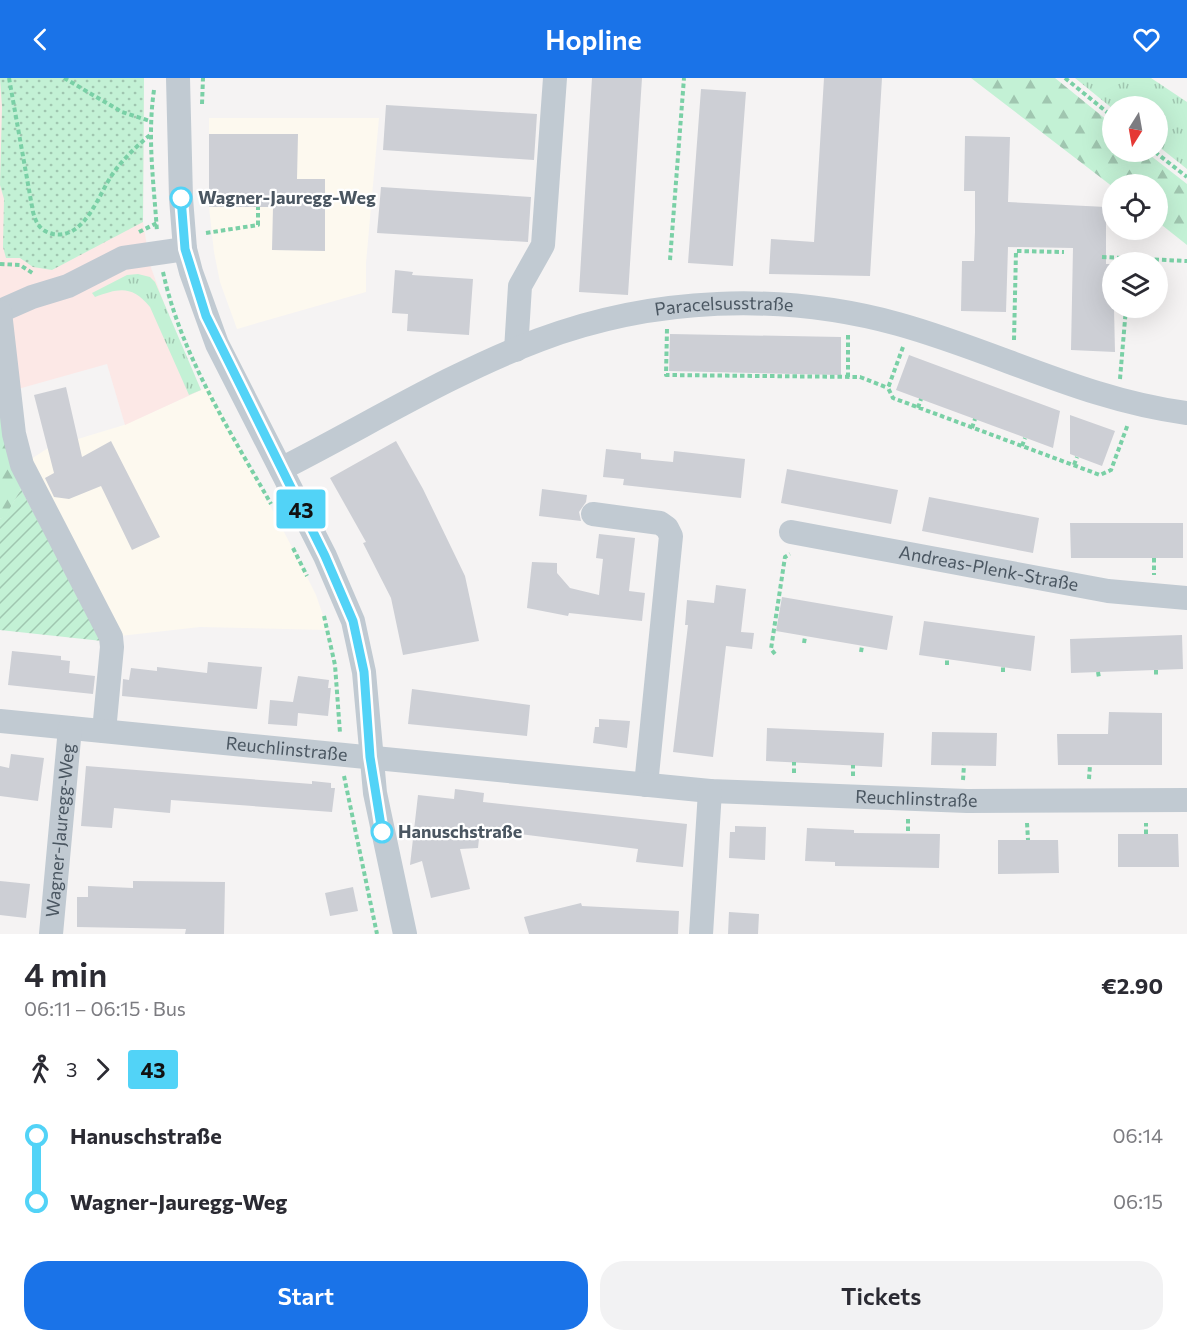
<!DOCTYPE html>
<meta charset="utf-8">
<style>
:root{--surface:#fff;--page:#f2f2f3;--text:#2b2b33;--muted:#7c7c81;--accent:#1a73e8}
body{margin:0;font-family:Commissioner,sans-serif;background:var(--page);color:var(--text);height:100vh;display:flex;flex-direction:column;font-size:22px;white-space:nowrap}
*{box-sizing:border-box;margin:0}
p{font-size:20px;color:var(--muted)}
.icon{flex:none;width:33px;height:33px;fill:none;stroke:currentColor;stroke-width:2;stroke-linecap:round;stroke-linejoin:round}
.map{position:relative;height:856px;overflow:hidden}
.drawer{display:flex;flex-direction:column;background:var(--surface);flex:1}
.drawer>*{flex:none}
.badge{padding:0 12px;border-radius:4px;font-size:21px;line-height:39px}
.needle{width:39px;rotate:191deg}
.fabs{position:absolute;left:1102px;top:18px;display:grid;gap:12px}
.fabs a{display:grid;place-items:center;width:66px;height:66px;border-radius:50%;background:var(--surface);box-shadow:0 6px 24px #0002;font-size:30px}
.map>.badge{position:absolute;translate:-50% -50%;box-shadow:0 0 0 3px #fff}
.legs{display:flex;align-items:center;gap:9px;height:66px;padding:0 24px;font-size:20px}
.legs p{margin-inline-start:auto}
.overview{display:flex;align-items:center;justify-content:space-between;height:102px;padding:0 24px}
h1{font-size:33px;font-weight:600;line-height:45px}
.primary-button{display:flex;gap:12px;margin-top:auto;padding:12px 24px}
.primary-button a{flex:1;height:69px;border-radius:24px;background:var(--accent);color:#fff;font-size:24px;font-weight:600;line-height:69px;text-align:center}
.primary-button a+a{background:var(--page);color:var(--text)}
ul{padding:0 24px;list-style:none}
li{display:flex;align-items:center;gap:21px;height:66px;font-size:22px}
li i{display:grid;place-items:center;width:9px;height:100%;margin:0 8px;background:currentColor}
li i::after{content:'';width:15px;height:15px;margin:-8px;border:4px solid;border-radius:50%;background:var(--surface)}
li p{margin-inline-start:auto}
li:first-child i{background:linear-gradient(#0000 50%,currentColor 0)}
li:last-child i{background:linear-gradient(currentColor 50%,#0000 0)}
header{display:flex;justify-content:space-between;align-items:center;height:78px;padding:0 24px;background:var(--accent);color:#fff;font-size:27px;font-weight:600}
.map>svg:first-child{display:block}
.commercial{fill:#fdf9ef}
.medical{fill:#fce8e6}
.grass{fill:url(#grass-tufts)}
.forest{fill:url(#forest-firs)}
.park{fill:url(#park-dots)}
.garden{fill:url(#garden-furrows)}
.building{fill:#cdcfd5}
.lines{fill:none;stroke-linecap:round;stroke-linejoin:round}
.path{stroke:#7ad0a6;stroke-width:4;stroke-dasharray:4.5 3;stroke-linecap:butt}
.minor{stroke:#c1cad2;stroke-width:24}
.line-1-casing{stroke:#fff;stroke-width:14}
.line-1{stroke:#52d3f7;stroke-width:9}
.stop-1-dot{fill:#fff;stroke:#52d3f7;stroke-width:3}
.labels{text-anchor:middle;stroke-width:4.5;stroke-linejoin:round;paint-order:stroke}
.stop-label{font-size:18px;font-weight:bold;fill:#4a5661;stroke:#fff;text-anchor:start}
.street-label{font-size:18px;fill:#4a5661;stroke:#fff}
</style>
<header><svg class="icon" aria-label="back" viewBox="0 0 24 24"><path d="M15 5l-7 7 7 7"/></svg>Hopline<svg class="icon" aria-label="heart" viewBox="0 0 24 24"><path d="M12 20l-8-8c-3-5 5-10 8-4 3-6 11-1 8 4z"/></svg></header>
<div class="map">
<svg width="1187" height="856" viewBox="0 0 1187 856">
<defs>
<pattern id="grass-tufts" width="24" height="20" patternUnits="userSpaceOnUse" patternTransform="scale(1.5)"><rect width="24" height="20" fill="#c3f1d5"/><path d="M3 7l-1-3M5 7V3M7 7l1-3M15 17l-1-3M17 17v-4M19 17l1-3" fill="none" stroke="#a0c6b0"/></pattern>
<pattern id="forest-firs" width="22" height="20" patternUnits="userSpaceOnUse" patternTransform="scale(1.5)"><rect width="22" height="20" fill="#c3f1d5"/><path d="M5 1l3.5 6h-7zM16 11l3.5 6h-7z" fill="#a0c6b0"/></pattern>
<pattern id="park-dots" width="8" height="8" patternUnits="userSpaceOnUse" patternTransform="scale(1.5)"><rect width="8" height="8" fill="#c3f1d5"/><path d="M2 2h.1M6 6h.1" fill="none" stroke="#a0c6b0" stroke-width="1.8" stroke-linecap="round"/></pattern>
<pattern id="garden-furrows" width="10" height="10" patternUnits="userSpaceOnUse" patternTransform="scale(1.5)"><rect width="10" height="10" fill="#c3f1d5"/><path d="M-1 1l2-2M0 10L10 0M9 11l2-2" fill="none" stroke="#a0c6b0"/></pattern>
</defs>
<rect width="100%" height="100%" fill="#f5f3f3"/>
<!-- commercial -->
<path class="commercial" d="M209,40H379L366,185V214L237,251L220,204L214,174L209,129Z
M208,309L295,475L316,517L328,552L200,549L111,559L22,387L48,370L124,347Z"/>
<!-- medical -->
<path class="medical" d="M0,0H144L143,144L150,187L172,247L201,312L125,347L107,286L18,311L0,270Z"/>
<!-- grass -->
<path class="grass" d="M1075,0H1151L1187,24V91L1158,68V28H1113V31Z
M138,196L150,199L155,204L201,312L189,317L150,229C132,207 119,210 95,219L92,215L127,197Z"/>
<!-- forest -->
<path class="forest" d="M971,0H1055L1113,47V74H1146L1187,106V167L1158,144V106H1113V109Z
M0,317L21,411L6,438L0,441Z"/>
<!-- park -->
<path class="park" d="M0,0H144L143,144L52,192L33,189L20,180H6L3,169L4,121L0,107L2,29Z"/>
<!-- garden -->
<path class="garden" d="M21,411L102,563L0,552V441L6,437Z"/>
<!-- building -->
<path class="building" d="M592,0H642L628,217L579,214Z
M824,0H882L870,198L769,196L771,161L814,164Z
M701,11L746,14L733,188L688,185Z
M386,27L537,36L534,82L383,72Z
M209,56H298L297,101H325V173L272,172L273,129H209Z
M965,58L1010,59L1008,124L1106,129V186H1113L1115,274L1071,272L1073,170L1008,169L1006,234L961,233L962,183H974L975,154V113H964Z
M381,109L531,119L528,164L377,155Z
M395,192L413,194L412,197L473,201L469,257L407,253L408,236L392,235Z
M670,256L841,259V297L669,293Z
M909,277L1060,333L1053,370L896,312Z
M66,309L82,379L111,363L160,459L132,472L101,408L69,421L54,419L45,400L54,395L34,317Z
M1070,337L1115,353L1102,388L1070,376Z
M396,363L423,411L465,498L479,563L403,577L391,520L363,465L366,464L330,400Z
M606,371L641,375V381L673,384L674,373L745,381L741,420L623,407L624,401L603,399Z
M787,391L898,412L891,446L781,425Z
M542,411L587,417L586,424L579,434L581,443L539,438Z
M929,419L1039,440L1033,475L922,453Z
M1070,445H1183V480H1071Z
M599,456L635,460L629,513L645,515L642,543L569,535L568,538L527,530L532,484L557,485V495L570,510L599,517L603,481L596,480Z
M716,507L746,511L741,554L754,555L752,571L726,568L713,679L673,674L688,547H685L687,522L714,525Z
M782,519L893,538L887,572L776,553Z
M924,543L1035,558L1031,593L919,577Z
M1182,557L1183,591L1071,595L1070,561Z
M12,573L61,578V582L70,583L69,595L95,598L93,616L8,607Z
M208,584L262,589L257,631L122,618L123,601L129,602L131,590L157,593V589L207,595Z
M298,598L329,602L328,610H331L328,638L298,635L297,648L268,646L270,622L293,624Z
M412,611L530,627L527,658L408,646Z
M1109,634L1162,635V687H1058L1057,656H1108Z
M599,641L630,643L627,670L593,665L595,649H599Z
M767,650L884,655L882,689L766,683Z
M932,654L997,655L996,688L931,687Z
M11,676L44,680L38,723L0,718V688L9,690Z
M86,688L312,706V703L331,705V710H335L332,734L171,722L170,735L114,730L112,750L81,748Z
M455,711L484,715L483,724L687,746L683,789L636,784L638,771L480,751L478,770L460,771L470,811L431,820L422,783L410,787L418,717L454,721Z
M735,748L766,749L765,782L729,780L730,754H735Z
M807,750L854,752V755L940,756L939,790L835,788V784L805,783Z
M1118,756H1178L1179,789H1118Z
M998,762H1058L1059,795L998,796Z
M0,803L30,806L26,840L0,837Z
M133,803L225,804L224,856H185L186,851L77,849V819H88V808L133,810Z
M353,809L358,833L330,838L325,815Z
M581,825L582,828L679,833L678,856H529L524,839Z
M729,834L759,836L758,856H728Z"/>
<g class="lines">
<!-- path -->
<path class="path" d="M9,0L33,134C36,145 40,153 53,156C86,162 99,114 114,94C124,80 137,68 150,57
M64,0L122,34L150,43
M1065,0L1113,39
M154,12C147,60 154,106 157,154
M202,26L203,0
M1155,74L1187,99
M139,154L157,145
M206,155L258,147V129
M1102,179L1187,183
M670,182L684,0
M0,186L20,187L34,196
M163,194C181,277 230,353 271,426
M667,251L666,297L860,299L888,310
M1014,262L1016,173L1064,174
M903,269L888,310L893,320L1100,397L1111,392L1128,346
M848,299V255
M1120,301L1126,230
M918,330L921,321
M972,350L975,341
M1022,368L1025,360
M1074,387L1077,379
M293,470L307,498
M1154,480V497
M324,538L335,587L340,655
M804,565L805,559
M861,574L862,568
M775,576L771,571L785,479L790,476
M947,587V581
M1156,592V599
M1003,594V589
M1098,594L1099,600
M794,695V684
M344,698L377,856
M853,698V687
M1089,701L1090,687
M963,702L964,687
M908,741V755
M1027,745L1028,762
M1146,756V745"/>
<!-- minor -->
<g class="minor">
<path d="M178,0L181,120L185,171L191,194L217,266L325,478L353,543L364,594L375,715L405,856"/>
<path d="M0,233L32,219L68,208L123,180L185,171"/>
<path d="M0,234L14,356L22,387L111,559L112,569L104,653"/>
<path d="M516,272L520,208L543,167L555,0"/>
<path id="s1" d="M281,391C366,348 449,296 539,262C653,219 781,214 898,246C996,273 1085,322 1187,335"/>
<path d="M593,436L660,445L667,450L671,458L646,707"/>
<path id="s2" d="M791,454L1108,513L1187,520"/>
<path id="s3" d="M0,643L710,713L967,723L1187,722"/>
<path id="s4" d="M51,856L70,650"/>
<path d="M701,856L710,713"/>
</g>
</g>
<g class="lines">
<defs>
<path id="line-1" d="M181,120L185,171L206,238L325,478L353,543L364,594L370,679L382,754"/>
</defs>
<!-- line-1 casing -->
<use href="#line-1" class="line-1-casing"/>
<!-- line-1 -->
<use href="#line-1" class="line-1"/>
</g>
<!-- markers -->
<g class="stop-1-dot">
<circle cx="181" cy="120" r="10"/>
<circle cx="382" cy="754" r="10"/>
</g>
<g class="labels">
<!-- stop labels -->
<g class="stop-label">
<text x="198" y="126">Wagner-Jauregg-Weg</text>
<text x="398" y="760">Hanuschstraße</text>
</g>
<!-- street labels -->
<g class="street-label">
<text dy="6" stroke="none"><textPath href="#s1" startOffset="478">Paracelsusstraße</textPath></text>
<text dy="6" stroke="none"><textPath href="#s2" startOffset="201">Andreas-Plenk-Straße</textPath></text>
<text dy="6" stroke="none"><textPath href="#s3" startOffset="288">Reuchlinstraße</textPath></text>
<text dy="6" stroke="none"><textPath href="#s3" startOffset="920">Reuchlinstraße</textPath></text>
<text dy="6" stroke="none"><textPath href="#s4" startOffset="104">Wagner-Jauregg-Weg</textPath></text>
</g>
</g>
</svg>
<div class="fabs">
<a><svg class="needle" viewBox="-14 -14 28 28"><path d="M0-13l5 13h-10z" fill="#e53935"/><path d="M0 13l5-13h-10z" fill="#7c7c81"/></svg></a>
<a><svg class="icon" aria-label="locate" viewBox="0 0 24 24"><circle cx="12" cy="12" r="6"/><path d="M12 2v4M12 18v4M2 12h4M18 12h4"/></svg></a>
<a><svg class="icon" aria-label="layers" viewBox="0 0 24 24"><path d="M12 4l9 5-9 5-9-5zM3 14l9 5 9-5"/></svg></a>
</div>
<b class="badge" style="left:301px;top:431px;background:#52d3f7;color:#111">43</b>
</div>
<section class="drawer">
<div class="overview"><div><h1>4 min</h1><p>06:11 – 06:15 · Bus</p></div><b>€2.90</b></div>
<div class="legs"><svg class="icon" aria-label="walk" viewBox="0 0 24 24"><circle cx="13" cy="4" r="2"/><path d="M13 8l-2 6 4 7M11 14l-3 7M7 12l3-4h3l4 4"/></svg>3<svg class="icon" aria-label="forward" viewBox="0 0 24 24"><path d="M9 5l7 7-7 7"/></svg><b class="badge" style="background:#52d3f7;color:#111">43</b></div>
<ul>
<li><i style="color:#52d3f7"></i><b>Hanuschstraße</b><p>06:14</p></li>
<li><i style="color:#52d3f7"></i><b>Wagner-Jauregg-Weg</b><p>06:15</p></li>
</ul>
<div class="primary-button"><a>Start</a><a>Tickets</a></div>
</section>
